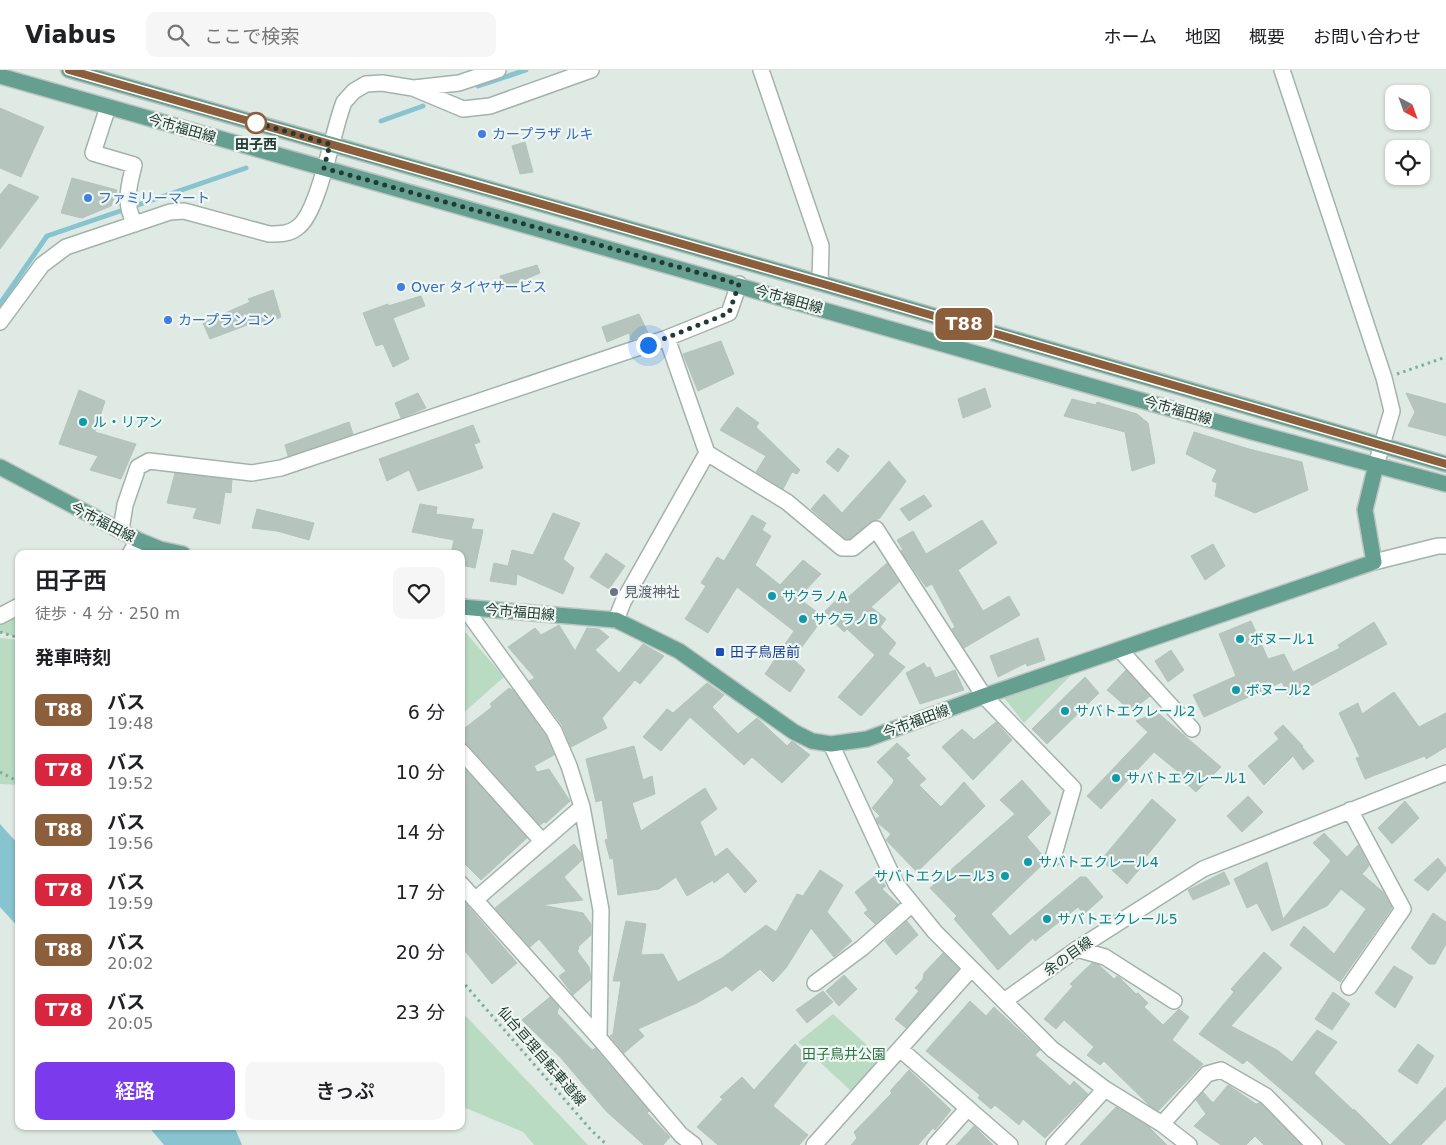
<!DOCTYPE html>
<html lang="ja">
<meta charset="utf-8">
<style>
:root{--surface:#fff;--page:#f6f6f6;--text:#202124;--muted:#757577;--line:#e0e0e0;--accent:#7c3aed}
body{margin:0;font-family:"DejaVu Sans","Noto Sans JP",sans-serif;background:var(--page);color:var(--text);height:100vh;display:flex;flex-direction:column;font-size:19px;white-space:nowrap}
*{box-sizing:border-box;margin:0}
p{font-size:16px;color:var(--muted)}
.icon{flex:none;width:28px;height:28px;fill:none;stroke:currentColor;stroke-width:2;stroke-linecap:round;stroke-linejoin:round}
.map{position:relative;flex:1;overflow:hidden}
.side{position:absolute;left:15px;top:480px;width:450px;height:580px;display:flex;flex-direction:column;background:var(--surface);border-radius:10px;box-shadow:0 1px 4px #0004}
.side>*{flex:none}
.badge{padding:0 10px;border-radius:8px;font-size:18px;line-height:32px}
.needle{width:32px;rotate:139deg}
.tools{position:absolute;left:1385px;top:15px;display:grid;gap:10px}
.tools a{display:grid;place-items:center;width:45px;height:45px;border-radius:10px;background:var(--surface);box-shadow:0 1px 4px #0004;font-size:25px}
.you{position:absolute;width:25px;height:25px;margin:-12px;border:4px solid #fff;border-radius:50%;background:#1a73e8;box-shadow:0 0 0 8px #1a73e833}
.map>.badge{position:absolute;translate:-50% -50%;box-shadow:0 0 0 2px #fff}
h2{padding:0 20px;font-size:19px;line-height:45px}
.round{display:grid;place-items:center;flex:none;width:52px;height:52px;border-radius:10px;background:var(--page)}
.head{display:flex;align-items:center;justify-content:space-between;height:85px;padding:0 20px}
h1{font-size:24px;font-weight:600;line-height:38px}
.cta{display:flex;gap:10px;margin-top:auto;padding:10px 20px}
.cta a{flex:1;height:58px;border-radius:10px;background:var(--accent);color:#fff;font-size:20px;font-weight:600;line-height:58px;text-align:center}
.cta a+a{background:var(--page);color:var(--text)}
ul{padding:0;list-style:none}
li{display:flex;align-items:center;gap:15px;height:60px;padding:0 20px}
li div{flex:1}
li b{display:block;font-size:19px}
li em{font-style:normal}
li .badge{min-width:55px;font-weight:700;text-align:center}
header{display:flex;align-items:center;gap:30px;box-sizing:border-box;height:70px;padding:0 25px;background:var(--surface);border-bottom:1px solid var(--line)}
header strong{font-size:24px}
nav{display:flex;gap:28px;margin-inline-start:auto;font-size:18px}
.search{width:350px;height:45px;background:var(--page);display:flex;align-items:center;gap:12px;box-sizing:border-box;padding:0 18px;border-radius:10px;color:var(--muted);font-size:19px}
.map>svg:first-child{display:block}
.green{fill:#b9dbc2}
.water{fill:#88c4cf}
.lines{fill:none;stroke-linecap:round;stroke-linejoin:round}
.stream{stroke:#88c4cf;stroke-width:5}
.building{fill:#b5c5be;stroke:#b2c4bc}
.minor-casing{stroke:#a3b2ac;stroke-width:18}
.major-casing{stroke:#bcc4c2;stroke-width:18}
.path{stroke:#81ad9f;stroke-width:3;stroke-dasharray:2.5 4;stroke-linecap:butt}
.minor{stroke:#fff;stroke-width:15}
.major{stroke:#659f90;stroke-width:15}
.line-casing{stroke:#fff;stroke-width:11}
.line{stroke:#8b5e3c;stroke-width:8}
.walk{stroke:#213a33;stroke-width:5;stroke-dasharray:0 9}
.stop-dot{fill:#fff;stroke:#8b5e3c;stroke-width:2.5}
.shop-dot{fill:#3f7fe0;stroke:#f0f7f3;stroke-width:2}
.culture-dot{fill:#0f9aa8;stroke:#f0f7f3;stroke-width:2}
.worship-dot{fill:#6b7280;stroke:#f0f7f3;stroke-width:2}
.transit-dot{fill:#1a4fb4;stroke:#f0f7f3;stroke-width:2}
.labels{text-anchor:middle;stroke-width:4.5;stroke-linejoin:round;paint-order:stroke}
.street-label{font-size:14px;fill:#213a33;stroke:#f0f7f3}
.shop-label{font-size:14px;fill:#366cbe;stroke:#f0f7f3;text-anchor:start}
.stop-label{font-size:14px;font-weight:bold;fill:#213a33;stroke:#f0f7f3}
.culture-label{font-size:14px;fill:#0d838f;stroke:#f0f7f3;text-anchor:start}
.worship-label{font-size:14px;fill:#5b616d;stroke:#f0f7f3;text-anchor:start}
.transit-label{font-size:14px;fill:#164399;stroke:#f0f7f3;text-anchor:start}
.park-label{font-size:14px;fill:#2c7046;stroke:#f0f7f3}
</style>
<header>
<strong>Viabus</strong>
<div class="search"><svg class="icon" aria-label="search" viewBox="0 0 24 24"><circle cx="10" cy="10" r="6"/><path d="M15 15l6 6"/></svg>ここで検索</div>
<nav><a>ホーム</a><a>地図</a><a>概要</a><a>お問い合わせ</a></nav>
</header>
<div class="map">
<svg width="1446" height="1075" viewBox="0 0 1446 1075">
<rect width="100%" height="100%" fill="#e0eae5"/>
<!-- green -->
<path class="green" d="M19,534V568L0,562V544Z
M461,557L504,607L461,645Z
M0,568L19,570V715L0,714Z
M1078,598L1024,653L1002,625Z
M461,941L588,1075H534L523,1062L461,1036Z
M833,944L881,988L851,1021L798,972Z"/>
<!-- water -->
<path class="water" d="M0,754L19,775V858L0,837Z
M148,1056H234L242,1075H164Z"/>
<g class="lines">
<!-- stream -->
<path class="stream" d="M478,16L526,0
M381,51L423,36
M0,234L47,166L246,98"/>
</g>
<!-- building -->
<path class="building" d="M0,38L44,57L21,107L0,98Z
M525,72L533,102L520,104L512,76Z
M72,108L117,120L111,136L82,148L61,143Z
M9,114L39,127L0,179V125Z
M537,195L540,203L503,219L500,206Z
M273,220L281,247L261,256L258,251L210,269L203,253L250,232L248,229Z
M421,226L425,236L393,248L409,289L393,297L383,274L376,276L363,243L388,234V236Z
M639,244L648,263L631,270L629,263L607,272L602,257Z
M721,271L734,304L698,321L683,284Z
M985,318L991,337L963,348L958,329Z
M79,320L105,331L95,362L136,374L121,409L90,400L98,386L59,374Z
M418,323L426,338L401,348L395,333Z
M1406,323L1446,334V366L1408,356L1415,342Z
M1072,329L1096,335L1097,332L1137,344L1148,353L1155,393L1132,401L1125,362L1064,346Z
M737,337L759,353L756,357L800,400L797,404L792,402L783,419L756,402L766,386L720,360Z
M349,352L353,364L288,386L285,375Z
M473,355L480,372L474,374L483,398L418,421L409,400L387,411L379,389Z
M1194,362L1249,379L1302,392L1308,420L1255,443L1215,426L1217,413L1212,411L1217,400L1186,384Z
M838,378L849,386L838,402L826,392Z
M889,391L906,411L880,448L870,452L850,469H845L811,439L824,424L842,443Z
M175,403L232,410L231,423L225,422L220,454L193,448L197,438L167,433Z
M924,425L932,436L909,451L900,439Z
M420,434L437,437L436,444L474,449L471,459L483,460L475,498L461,495V484H451L454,470L412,462Z
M257,439L314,453L309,470L277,461L252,458Z
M553,443L580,453L563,489L574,498L563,524L517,504L516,515L490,511L494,493L508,496L512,480L533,485Z
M752,445L766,453L762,460L771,466L755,495L780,515L803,490L821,504L798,528L824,547L793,589L805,600L790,622L765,604L794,561L737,517L708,563L685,549L706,516L701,513L717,487L724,491Z
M982,450L997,473L958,500L983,541L1009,526L1020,545L964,578L952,559L955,557L932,514L926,517L901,481L903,480L897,470L913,461L926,484Z
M1213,474L1225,496L1205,510L1191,486Z
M606,483L625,496L609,519L590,507Z
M887,493L899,512L871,537L886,549L880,557L896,573L888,584L905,597L861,646L838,627L875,585L847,559L844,562L824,542L842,525L846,529Z
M1251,551L1268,589L1284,584L1293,602L1340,578L1338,575L1374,552L1387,574L1289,628L1282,612L1204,647L1193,625L1236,606L1219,564Z
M559,555L575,581L587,558L599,559L609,567L595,580L619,603L643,574L664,586L640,614L635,610L602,648L607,658L571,677L562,655L529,611L535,608L508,577L535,558L541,565Z
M1038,568L1045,590L1027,596L1026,593L998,607L990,586Z
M1171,580L1184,600L1168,612L1155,591Z
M924,593L927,598L930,597L935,608L955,600L964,620L920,634L906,603Z
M1126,600L1150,626L1131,641L1107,620Z
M1085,607L1099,623L1047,674L1032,659Z
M707,613L724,625L712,637L738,664L757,648L787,676L792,671L810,685L782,713L752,687L744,695L690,647L661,681L643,667L667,639L673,643Z
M509,618L514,621L546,666L554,685L534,696L537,702L549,699L570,731L546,753L544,752L540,755L468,675L461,672V661L492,637L490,634Z
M1394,622L1419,657L1446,643V677L1426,689L1425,686L1365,709L1356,688L1360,687L1339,643L1358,633L1362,644Z
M1157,642L1221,697L1196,722L1179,707L1182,705L1154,682L1101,739L1087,726L1148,662L1136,651Z
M996,652L1012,670L973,710L942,677L962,659L974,670Z
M1283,655L1303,676L1302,677L1314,691L1303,700L1293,686L1264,715L1248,696L1279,669L1274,663Z
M897,673L910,685L906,688L926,709L919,715L941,737L964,712L985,736L917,802L886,770L891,764L878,753L876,749L880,746L872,738L893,713L894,710L877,692Z
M634,676L643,710L652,706L655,724L632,733L641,761L705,718L717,739L700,752L715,787L727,778L757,811L745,823L728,802L714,813L713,810L687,826L676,807L659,819L618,825L613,788L610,789L605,770L608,769L602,730L596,732L586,689Z
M461,695L527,768L481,810L461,790Z
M1022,710L1051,743L1027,767L1044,787L1045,792L991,844L1010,866L1080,807H1086L1103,827L1084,844L1078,837L1035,871L1033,868L998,900L954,849L957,846L930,818L1015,744L1000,730Z
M1248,726L1263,742L1242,762L1227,746Z
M1152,729L1176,750L1145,788L1147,790L1127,814L1101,790Z
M1405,731L1419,748L1392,774L1378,758Z
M1324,763L1347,787L1358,775L1369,796L1362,804L1383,822L1392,838L1340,912L1290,875L1304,856L1334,884L1366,839L1341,819L1327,836L1272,861L1257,833L1247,838L1234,809L1267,792L1283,849L1331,791L1313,773Z
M574,774L581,783L582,790L564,807L583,830L541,835L583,843L591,854V865L578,877L579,879L577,881L589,897L591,909L573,925L559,906L566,901L539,869L530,877L495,838Z
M1438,788L1446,798V801L1428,821L1414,810Z
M820,800L843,815L827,842L852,871L834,887L811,858L786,898L773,912L760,899L732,921L726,916L697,933L638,959L644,966L624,983L610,966L613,964L621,911H613L626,851L646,854L641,885L663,884L678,912L722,888L766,855L776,862L797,824L803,826Z
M1224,802L1230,814L1193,830L1188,820Z
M876,805L886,816L882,819L898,834L875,854L864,843L868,840L855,822Z
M461,828L517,893L492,914L461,876Z
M1433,843L1446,852V874L1435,894H1429L1411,878Z
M907,851L918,865L896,885L885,871Z
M1264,882L1282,898L1231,956L1277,980L1292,992L1317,960L1337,972L1314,1003L1353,1040L1354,1039L1390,1075L1446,1017V1049L1421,1075H1346L1247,990L1243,994L1199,964L1234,922L1231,919Z
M943,883L959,899L906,958L895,949L919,921L915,918L923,909L924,903Z
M1092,893L1099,895L1114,909L1117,906L1120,908L1136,924L1138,923L1148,933L1144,937L1163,955L1179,939L1189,947L1172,970L1203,994L1158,1041L1150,1036L1104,991L1100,995L1087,985L1094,977L1064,950L1056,959L1044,949L1073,916L1070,914Z
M1394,896L1413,907L1395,938L1375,923Z
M844,905L857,919L839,936L826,921Z
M823,921L833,932L807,953L796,940Z
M1333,922L1350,934L1332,960L1315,949Z
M550,927L559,937L557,943L590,978L593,980L595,978L649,1041L647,1043L670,1067L663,1075H644L606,1041L561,988L522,950Z
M970,931L986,946L994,937L1040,980L1035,985L1070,1016L1074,1011L1088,1024L1045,1068L1023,1049L1019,1055L995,1035L991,1039L978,1028L980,1025L926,981Z
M795,974L810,989L773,1036L808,1065L799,1075H718L697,1057L723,1029L720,1027L742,1007L754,1020Z
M1418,974L1434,986L1417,1014L1398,1001Z
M909,1000L951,1040L935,1060L933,1058L918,1075H851L857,1068L854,1062L892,1023L890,1021Z
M1228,1015L1256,1034L1260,1033L1301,1075H1264L1255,1066L1246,1075H1221L1194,1056L1206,1044L1196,1030L1203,1022L1213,1033Z
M1116,1037L1148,1056L1167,1075H1080Z
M974,1056L993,1075H956Z"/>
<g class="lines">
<defs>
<path id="minor" d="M761,0L821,176L820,213
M1282,0L1384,308L1392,341L1376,395
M414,18L459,13L498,0
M108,37L93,83L134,95C129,116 123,133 135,154
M0,252L42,195L66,177L170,142L184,141L269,164C280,164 290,164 298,157C319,142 333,59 344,32L354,21L366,14L382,13L413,18L463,39L490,36L591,0
M667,268L707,383
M121,460L125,435L138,397L149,391L252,403L281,398L667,268L729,243L739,214
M130,484L138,470
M1374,492L1438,476H1446
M464,537L554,661L569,696L582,737L601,840L599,968
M0,546L19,536
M616,550L623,532L707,383L787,432L842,478H853L876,459L984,626L1073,718L1053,788
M1120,580L1192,659
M831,674L896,814L935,862L1004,931L1077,879L1203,799L1446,703
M461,681L542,771
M461,814L599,968L681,1065L694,1075
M475,830L582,737
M1077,879L1105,887L1174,931
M815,913L862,878L911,835
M1349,917L1403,839L1350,740
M1004,931L1052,979L1105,1019L1162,1054L1189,1075
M900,979L1010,1075
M1162,1054L1207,1004L1221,1000L1266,1026L1314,1075
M814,1075L971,899
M935,1075L968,1038
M1054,1075L1105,1019"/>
<path id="major" d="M69,0L820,213L1446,394
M0,6L1256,363L1446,414
M0,397L138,470L160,479L183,484
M461,537L616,550L679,581L794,662L812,671L831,674L867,669L984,626L1374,492L1365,440L1376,395"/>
</defs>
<!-- minor casing -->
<use href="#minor" class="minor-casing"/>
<!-- major casing -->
<use href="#major" class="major-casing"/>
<!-- path -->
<path class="path" d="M1397,304L1446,287
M0,562L19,568
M0,702L19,712
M461,910L591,1060L607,1075"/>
<!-- minor -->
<use href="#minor" class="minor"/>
<!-- major -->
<use href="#major" class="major"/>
</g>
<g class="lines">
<defs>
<path id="line" d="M69,0L820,213L1446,394"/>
</defs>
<!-- line casing -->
<use href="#line" class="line-casing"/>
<!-- line -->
<use href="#line" class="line"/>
<!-- walk -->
<path class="walk" d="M256,53L253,52L330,74L324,98L739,214L729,243L648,275"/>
</g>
<!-- markers -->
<circle class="stop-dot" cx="256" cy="53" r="10"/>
<g class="shop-dot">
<circle cx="482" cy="64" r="5"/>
<circle cx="88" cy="128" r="5"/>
<circle cx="401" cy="217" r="5"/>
<circle cx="168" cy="250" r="5"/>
</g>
<g class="culture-dot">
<circle cx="83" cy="352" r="5"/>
<circle cx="772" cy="526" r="5"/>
<circle cx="803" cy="549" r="5"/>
<circle cx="1240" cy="569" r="5"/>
<circle cx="1236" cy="620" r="5"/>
<circle cx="1065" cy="641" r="5"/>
<circle cx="1116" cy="708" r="5"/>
<circle cx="1028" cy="792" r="5"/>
<circle cx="1005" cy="806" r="5"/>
<circle cx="1047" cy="849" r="5"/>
</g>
<circle class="worship-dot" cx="614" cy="522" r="5"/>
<rect class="transit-dot" x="715" y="577" width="10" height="10" rx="2.5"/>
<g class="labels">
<!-- street labels -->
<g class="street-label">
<text transform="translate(182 58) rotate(16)" y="5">今市福田線</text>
<text transform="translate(789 229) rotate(16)" y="5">今市福田線</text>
<text transform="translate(1178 340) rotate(16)" y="5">今市福田線</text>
<text transform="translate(103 452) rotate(27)" y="5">今市福田線</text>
<text transform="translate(520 542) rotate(5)" y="5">今市福田線</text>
<text transform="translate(916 651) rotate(-20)" y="5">今市福田線</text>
<text transform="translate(1068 886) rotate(-35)" y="5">余の目線</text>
<text transform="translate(542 986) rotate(49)" y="5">仙台亘理自転車道線</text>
</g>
<!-- shop labels -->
<g class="shop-label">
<text x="492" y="69">カープラザ ルキ</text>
<text x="98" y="133">ファミリーマート</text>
<text x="411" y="222">Over タイヤサービス</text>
<text x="178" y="255">カープランコン</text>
</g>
<!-- stop labels -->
<g class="stop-label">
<text x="256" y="79">田子西</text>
</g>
<!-- culture labels -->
<g class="culture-label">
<text x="93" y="357">ル・リアン</text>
<text x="782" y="531">サクラノA</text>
<text x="813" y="554">サクラノB</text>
<text x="1250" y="574">ボヌール1</text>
<text x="1246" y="625">ボヌール2</text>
<text x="1075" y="646">サバトエクレール2</text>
<text x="1126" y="713">サバトエクレール1</text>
<text x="1038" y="797">サバトエクレール4</text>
<text x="995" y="811" text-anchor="end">サバトエクレール3</text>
<text x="1057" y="854">サバトエクレール5</text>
</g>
<!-- worship labels -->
<g class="worship-label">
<text x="624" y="527">見渡神社</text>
</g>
<!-- transit labels -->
<g class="transit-label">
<text x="730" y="587">田子鳥居前</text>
</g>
<!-- park labels -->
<g class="park-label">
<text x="844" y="989">田子鳥井公園</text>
</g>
</g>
</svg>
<div class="tools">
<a><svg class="needle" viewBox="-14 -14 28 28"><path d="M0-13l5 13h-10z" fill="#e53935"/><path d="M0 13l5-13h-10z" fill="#757577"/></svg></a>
<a><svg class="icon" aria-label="locate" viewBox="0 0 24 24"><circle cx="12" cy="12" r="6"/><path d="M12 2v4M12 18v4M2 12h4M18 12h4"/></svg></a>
</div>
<div class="you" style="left:648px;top:275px"></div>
<b class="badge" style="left:964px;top:254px;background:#8b5e3c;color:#fff">T88</b>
<section class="side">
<div class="head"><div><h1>田子西</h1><p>徒歩 · 4 分 · 250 m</p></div><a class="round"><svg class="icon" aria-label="heart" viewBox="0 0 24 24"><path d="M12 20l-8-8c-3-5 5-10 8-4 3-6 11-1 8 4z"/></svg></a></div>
<h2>発車時刻</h2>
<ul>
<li><span class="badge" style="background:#8b5e3c;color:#fff">T88</span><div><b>バス</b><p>19:48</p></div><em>6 分</em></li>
<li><span class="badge" style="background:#d7263d;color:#fff">T78</span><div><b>バス</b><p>19:52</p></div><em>10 分</em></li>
<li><span class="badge" style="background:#8b5e3c;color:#fff">T88</span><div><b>バス</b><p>19:56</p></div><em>14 分</em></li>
<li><span class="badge" style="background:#d7263d;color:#fff">T78</span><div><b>バス</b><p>19:59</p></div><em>17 分</em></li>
<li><span class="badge" style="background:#8b5e3c;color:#fff">T88</span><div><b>バス</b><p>20:02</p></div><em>20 分</em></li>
<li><span class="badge" style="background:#d7263d;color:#fff">T78</span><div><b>バス</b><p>20:05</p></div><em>23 分</em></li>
</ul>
<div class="cta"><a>経路</a><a>きっぷ</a></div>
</section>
</div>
